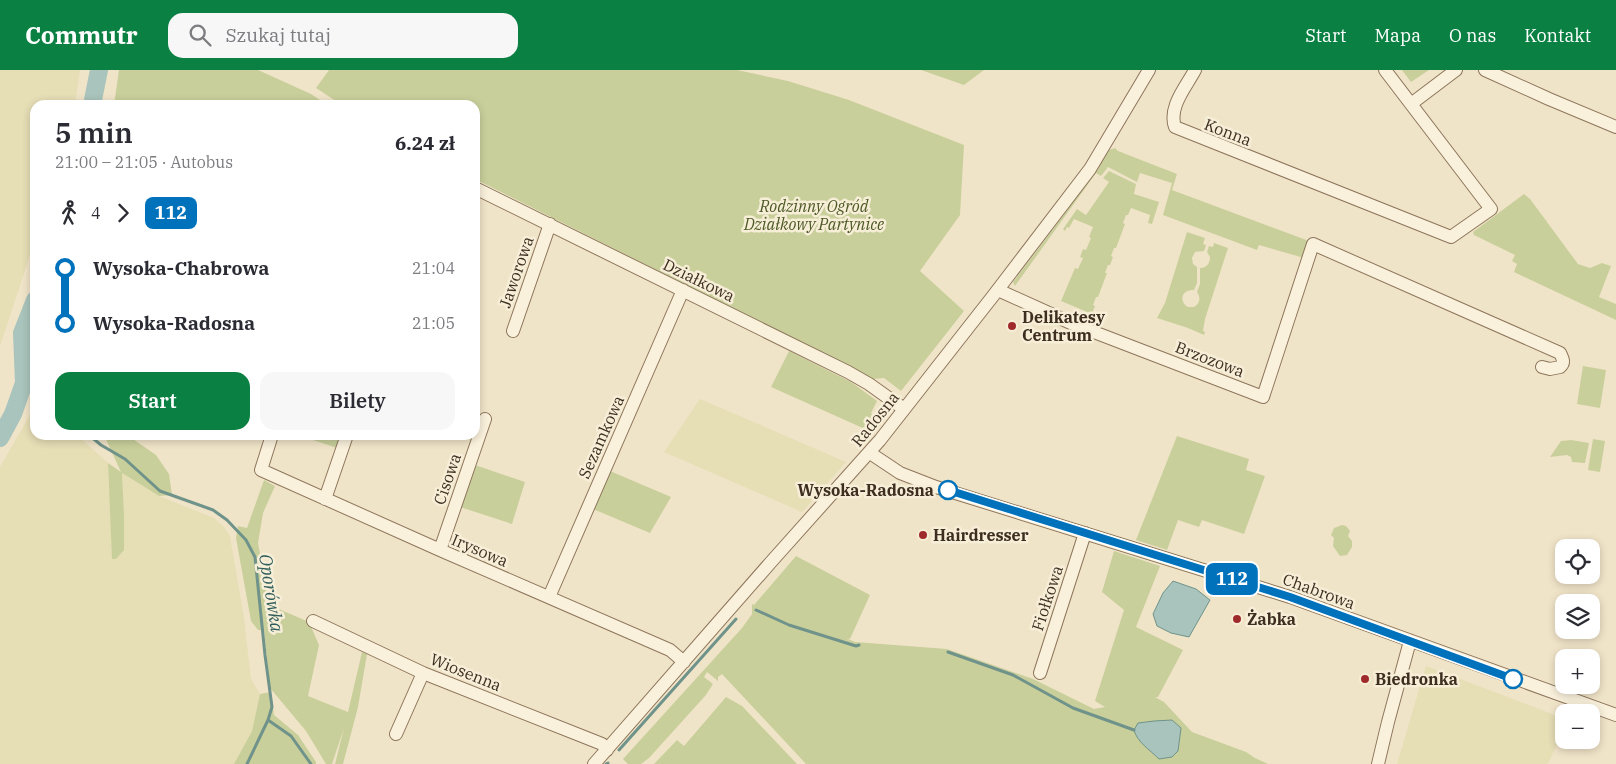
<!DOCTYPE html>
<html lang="pl">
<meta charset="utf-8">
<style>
:root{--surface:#fff;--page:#f7f7f7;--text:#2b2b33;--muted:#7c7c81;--accent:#0b8043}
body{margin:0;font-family:"IBM Plex Serif",serif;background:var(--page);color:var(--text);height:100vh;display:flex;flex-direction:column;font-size:19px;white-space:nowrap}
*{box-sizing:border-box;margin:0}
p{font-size:16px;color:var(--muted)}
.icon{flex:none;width:28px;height:28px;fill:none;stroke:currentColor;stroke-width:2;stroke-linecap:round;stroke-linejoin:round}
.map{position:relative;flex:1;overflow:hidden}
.panel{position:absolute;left:30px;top:30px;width:450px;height:340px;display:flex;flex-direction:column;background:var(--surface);border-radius:15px;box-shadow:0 2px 8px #0003}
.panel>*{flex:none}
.badge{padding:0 10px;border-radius:8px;font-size:18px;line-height:32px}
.fabs{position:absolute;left:1555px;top:469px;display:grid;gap:10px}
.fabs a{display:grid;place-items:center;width:45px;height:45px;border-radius:10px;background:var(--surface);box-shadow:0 2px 8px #0003;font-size:25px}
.map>.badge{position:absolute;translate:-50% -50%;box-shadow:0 0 0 2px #fff}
.legs{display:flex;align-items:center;gap:8px;height:55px;padding:0 25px;font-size:16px}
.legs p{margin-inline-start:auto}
.head{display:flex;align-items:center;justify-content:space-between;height:85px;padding:0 25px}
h1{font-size:28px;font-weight:600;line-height:38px}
.cta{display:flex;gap:10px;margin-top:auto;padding:10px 25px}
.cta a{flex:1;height:58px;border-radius:15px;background:var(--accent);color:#fff;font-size:20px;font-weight:600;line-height:58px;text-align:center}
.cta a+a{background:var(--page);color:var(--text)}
ul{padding:0 25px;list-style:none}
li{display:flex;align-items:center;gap:18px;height:55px;font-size:19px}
li i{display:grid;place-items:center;width:8px;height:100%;margin:0 6px;background:currentColor}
li i::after{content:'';width:12px;height:12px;margin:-6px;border:4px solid;border-radius:50%;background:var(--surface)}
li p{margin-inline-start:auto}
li:first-child i{background:linear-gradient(#0000 50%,currentColor 0)}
li:last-child i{background:linear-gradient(currentColor 50%,#0000 0)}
header{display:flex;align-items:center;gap:30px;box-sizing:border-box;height:70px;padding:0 25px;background:var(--accent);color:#fff}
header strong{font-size:24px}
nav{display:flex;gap:28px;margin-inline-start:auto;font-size:18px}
.search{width:350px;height:45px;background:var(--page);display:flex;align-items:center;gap:12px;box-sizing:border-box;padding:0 18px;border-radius:15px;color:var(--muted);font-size:19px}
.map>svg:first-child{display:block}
.farmland{fill:#e6deb5}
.green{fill:#c9cf9b}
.water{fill:#a9c4bc;stroke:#6f938a}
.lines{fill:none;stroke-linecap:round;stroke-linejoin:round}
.stream{stroke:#6f938a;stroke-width:3}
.river{stroke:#a9c4bc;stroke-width:18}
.minor-casing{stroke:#8d765c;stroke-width:14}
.minor{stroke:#faf1dc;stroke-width:12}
.line-1-casing{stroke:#fff;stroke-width:11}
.line-1{stroke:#0072bc;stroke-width:8}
.poi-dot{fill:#9e2a2b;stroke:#f7eed8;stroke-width:2}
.stop-1-dot{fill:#fff;stroke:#0072bc;stroke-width:2.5}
.labels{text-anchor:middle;stroke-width:5;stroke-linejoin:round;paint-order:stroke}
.street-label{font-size:16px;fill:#3d2e20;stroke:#f7eed8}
.park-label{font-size:16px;font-style:italic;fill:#4d5a26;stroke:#f7eed8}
.poi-label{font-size:16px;font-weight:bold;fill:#3d2e20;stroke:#f7eed8;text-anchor:start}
.stop-label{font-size:16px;font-weight:bold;fill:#3d2e20;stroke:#f7eed8;text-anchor:end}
.water-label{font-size:18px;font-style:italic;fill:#2f5d5a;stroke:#f7eed8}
</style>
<header>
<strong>Commutr</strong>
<div class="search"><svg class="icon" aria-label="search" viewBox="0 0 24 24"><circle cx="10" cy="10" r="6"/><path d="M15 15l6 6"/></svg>Szukaj tutaj</div>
<nav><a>Start</a><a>Mapa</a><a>O nas</a><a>Kontakt</a></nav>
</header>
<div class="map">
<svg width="1616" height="694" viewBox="0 0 1616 694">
<rect width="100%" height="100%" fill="#f0e4c8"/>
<!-- farmland -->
<path class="farmland" d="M0,0H80L75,35H35V170L0,276Z
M700,329L846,392L802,442L664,382Z
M35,336V365H77L108,393L109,421L124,445L122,403L159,426L214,448L224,457L230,466L244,548L251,609L260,624L252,661L234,694H0V397Z
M1426,596L1552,644L1564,650V659L1549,692L1547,694H1397Z"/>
<!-- green -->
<path class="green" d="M119,0H258L311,24L327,35H114Z
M329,0H737L788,11L849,30L964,75L960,145L920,201L964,241L901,321L884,308L874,309L475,109V35H342L316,18Z
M921,0H984L964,15Z
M1402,0H1429L1411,12Z
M1115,78L1118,81L1177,104L1172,120L1309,171L1304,188L1259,175L1257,180L1163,145L1172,113L1140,103L1137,112L1108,97L1101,106L1096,103L1015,216L1013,212L1063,146L1109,80Z
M1109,101L1136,114L1134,124L1159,132L1152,154L1148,153L1150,145L1131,138L1128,145H1126L1123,153L1125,154L1116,178H1114L1111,186L1113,187L1110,195H1108L1105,203H1107L1098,227H1096L1093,235L1095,236L1092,244L1061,231L1075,198L1078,199L1083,188L1080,187L1083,179L1086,180L1091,168L1089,167L1093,157L1074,149L1069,158L1067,157L1065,161L1063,159L1077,139L1086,145L1109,112L1103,108Z
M1524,124L1530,129L1578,194L1590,198L1602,193L1611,196L1599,227L1616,234V250L1514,202L1517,194L1512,191L1515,185L1474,165L1473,162Z
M1187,162L1205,168L1203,174L1206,175L1204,181L1195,182L1192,188L1193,194L1197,197V213L1194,220C1182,219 1178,231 1188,237H1194C1200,233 1201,228 1197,222L1200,214V198C1207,198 1210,193 1210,187L1207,182L1209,176L1213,177L1214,173L1228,178L1205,249L1203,261L1205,262L1204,265L1188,258L1157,248L1165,233Z
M789,281L851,312L877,331L871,343L882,353L874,363L771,317Z
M1583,296L1606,300L1600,338L1577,334Z
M104,365L130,367L156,385L169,404L172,425L159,426L122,403L124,445V480L116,489H112L108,393L121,402Z
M298,365H341L337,378Z
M1177,366L1249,389L1246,400L1265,406L1244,464L1202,450L1199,457L1178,450L1167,480L1136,470Z
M1593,369L1605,371L1600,402L1588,400Z
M1571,370L1589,373L1585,393L1572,392L1571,387L1567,385L1550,387L1561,371Z
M475,395L525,412L512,454L460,437Z
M610,401L671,427L650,463L593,439Z
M264,410L275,416L263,443L258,473L266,515L265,533L309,552L319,575L308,626L348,642L362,582L367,584L358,637L343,694H335L344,658L332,694H326L306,661L270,618L264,560H258L251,551L236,468L238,456L247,458Z
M1342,455L1346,456L1350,461L1348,466L1352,471V477L1347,485L1340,486L1333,476L1334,468L1331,465L1334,458Z
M1114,481L1160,496L1136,557L1183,580L1158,627H1155L1164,632L1192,662L1246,682L1255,688L1268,694H806L722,604L718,607V611L707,602L704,607L713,614L706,625L649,688L641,694H628L623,689L742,558L752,544V534L754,535L796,486L870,525L850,569L846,568L855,572L947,579L1033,609L1094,639L1105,637L1095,631L1124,540L1102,522Z
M271,622L274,645L298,665L316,692V694H234L252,661L260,624Z
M726,627L742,636L797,694H654L677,670L684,676Z"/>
<!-- water -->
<path class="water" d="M1173,511L1196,519L1210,530L1189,567L1171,563L1157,556L1153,544L1163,523Z
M1172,650L1181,658L1178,681L1172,687L1159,689C1150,680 1137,672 1134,660L1138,653L1154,651Z"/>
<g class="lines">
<!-- stream -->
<path class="stream" d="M24,313L35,322
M89,365L101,375L125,389L160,421L213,440L227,450L246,470L255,487L265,585L272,637L268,650L291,666L311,694
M756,540L789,555L856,576L859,575
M948,582L1013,605L1073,638L1134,660
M619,680L736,549
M247,694L268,650
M606,694L608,693"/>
<!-- river -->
<path class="river" d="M92,35L99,0
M0,368L13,344L24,313L22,263L35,230"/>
<defs>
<path id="minor" d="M1195,0C1186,17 1168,37 1175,57L1451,167L1491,139L1385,0
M1485,0L1549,29L1616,57
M1411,34L1456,0
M475,118L848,302L869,314L904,339
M998,220L1073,254L1263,327L1313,174L1560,283C1563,289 1565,293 1560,297L1550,299L1542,297
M513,261L550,154
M272,365L261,400L440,480L670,580L684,592
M870,383L900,403L936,417L1290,527L1616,645
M325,429L347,365
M440,480L485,349
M549,527L683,220
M313,551L423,603L592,670L602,674L607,680
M1040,603L1085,463
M396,664L423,603
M594,694L771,492L880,370L993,226L1090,99L1149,0
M1378,694L1388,652L1410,571"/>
</defs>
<!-- minor casing -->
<use href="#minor" class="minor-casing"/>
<!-- minor -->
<use href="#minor" class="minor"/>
</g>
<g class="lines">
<defs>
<path id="line-1" d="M948,420L1290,527L1513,609"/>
</defs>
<!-- line-1 casing -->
<use href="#line-1" class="line-1-casing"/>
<!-- line-1 -->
<use href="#line-1" class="line-1"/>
</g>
<!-- markers -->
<g class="poi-dot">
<circle cx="1012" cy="256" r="5"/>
<circle cx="923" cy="465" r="5"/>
<circle cx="1237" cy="549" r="5"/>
<circle cx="1365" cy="609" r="5"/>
</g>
<g class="stop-1-dot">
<circle cx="948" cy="420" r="9"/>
<circle cx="1513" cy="609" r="9"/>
</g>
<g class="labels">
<!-- street labels -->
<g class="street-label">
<text transform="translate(1228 62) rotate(21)" y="6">Konna</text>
<text transform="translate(516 202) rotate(-71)" y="6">Jaworowa</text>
<text transform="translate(699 210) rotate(26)" y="6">Działkowa</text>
<text transform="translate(1210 289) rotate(21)" y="6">Brzozowa</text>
<text transform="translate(875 349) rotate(-51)" y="6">Radosna</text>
<text transform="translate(601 367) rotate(-66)" y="6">Sezamkowa</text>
<text transform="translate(447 409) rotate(-71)" y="6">Cisowa</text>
<text transform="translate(480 480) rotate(23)" y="6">Irysowa</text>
<text transform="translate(1319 521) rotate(20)" y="6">Chabrowa</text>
<text transform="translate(1047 528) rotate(-72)" y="6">Fiołkowa</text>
<text transform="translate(466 602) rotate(22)" y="6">Wiosenna</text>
</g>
<!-- park labels -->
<g class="park-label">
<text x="814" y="142">Rodzinny Ogród<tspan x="814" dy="18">Działkowy Partynice</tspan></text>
</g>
<!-- poi labels -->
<g class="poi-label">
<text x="1022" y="253">Delikatesy<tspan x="1022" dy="18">Centrum</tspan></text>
<text x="933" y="471">Hairdresser</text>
<text x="1247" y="555">Żabka</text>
<text x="1375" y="615">Biedronka</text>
</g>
<!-- stop labels -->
<g class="stop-label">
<text x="934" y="426">Wysoka-Radosna</text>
</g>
<!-- water labels -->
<g class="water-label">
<text transform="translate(271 523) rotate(81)" y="6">Oporówka</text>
</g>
</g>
</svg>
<div class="fabs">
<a><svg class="icon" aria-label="locate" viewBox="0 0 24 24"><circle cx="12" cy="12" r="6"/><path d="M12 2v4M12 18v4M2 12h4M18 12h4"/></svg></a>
<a><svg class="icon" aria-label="layers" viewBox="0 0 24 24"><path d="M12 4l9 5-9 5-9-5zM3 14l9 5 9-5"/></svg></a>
<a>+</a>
<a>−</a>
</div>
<b class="badge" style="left:1232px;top:509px;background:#0072bc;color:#fff">112</b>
<section class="panel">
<div class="head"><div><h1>5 min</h1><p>21:00 – 21:05 · Autobus</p></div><b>6.24 zł</b></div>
<div class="legs"><svg class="icon" aria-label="walk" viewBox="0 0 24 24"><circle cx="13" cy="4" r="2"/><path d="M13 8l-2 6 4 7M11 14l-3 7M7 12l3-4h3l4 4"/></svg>4<svg class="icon" aria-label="forward" viewBox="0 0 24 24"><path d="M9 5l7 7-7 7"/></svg><b class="badge" style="background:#0072bc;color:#fff">112</b></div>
<ul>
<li><i style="color:#0072bc"></i><b>Wysoka-Chabrowa</b><p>21:04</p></li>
<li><i style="color:#0072bc"></i><b>Wysoka-Radosna</b><p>21:05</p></li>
</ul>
<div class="cta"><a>Start</a><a>Bilety</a></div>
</section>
</div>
